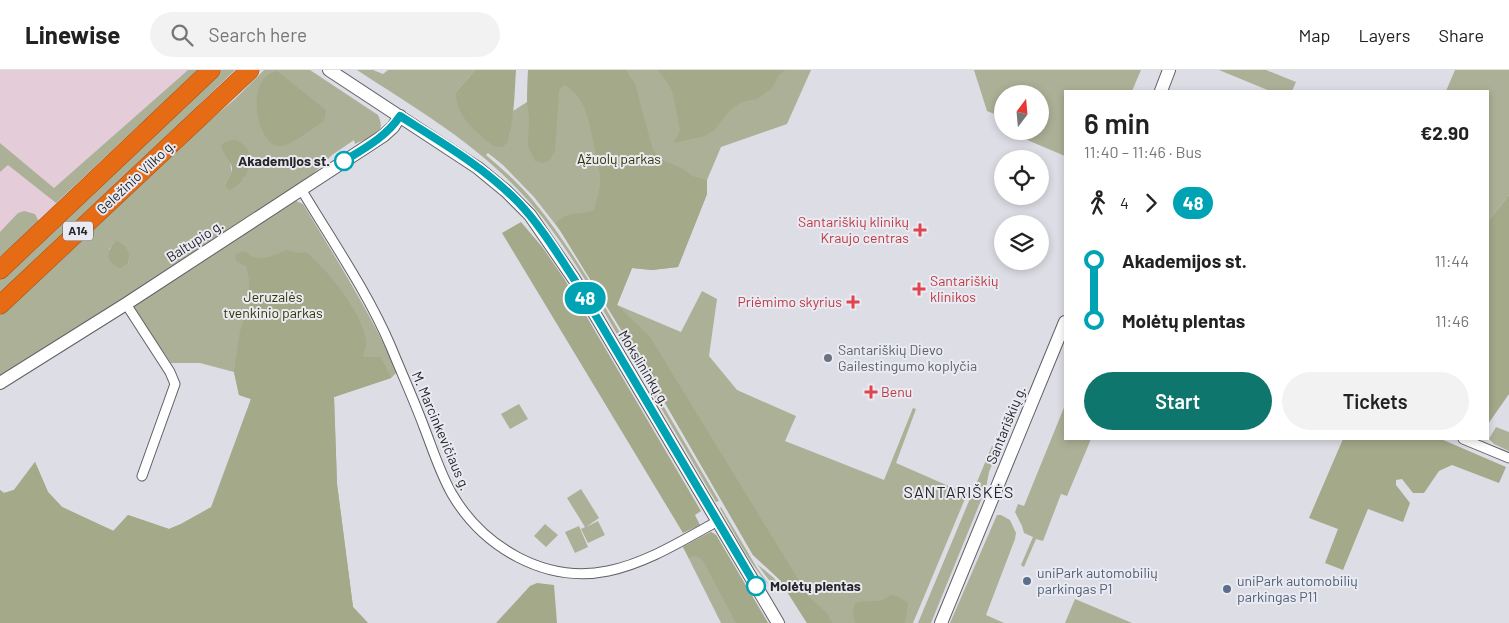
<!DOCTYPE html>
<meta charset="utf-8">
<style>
:root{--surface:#fff;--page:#f2f2f2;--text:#222;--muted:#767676;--line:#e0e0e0;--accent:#0f766e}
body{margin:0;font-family:Barlow,sans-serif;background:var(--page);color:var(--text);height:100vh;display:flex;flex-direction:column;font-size:19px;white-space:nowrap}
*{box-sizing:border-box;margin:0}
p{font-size:16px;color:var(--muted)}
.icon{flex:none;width:28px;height:28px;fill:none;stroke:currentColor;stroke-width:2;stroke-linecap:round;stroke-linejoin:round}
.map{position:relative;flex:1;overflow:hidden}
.sheet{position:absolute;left:1064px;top:20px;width:425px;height:350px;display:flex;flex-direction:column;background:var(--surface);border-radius:0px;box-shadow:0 2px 8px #0003}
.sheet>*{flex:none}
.badge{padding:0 10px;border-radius:16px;font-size:18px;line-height:32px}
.needle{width:32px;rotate:16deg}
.controls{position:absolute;left:994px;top:15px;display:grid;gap:10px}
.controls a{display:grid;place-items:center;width:55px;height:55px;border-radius:50%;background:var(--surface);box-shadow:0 2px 8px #0003;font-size:25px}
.map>.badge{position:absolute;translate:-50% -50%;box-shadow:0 0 0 2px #fff}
.legs{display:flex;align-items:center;gap:8px;height:55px;padding:0 20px;font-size:16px}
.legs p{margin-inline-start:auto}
.head{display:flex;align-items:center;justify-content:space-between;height:85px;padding:0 20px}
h1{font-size:28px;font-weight:600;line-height:38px}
.action{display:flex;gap:10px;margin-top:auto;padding:10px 20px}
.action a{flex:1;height:58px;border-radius:30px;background:var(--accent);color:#fff;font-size:20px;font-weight:600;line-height:58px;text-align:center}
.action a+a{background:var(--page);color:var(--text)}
ul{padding:0 20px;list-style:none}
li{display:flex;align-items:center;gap:18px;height:60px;font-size:19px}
li i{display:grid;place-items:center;width:8px;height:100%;margin:0 6px;background:currentColor}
li i::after{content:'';width:12px;height:12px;margin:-6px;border:4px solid;border-radius:50%;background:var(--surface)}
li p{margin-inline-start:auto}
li:first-child i{background:linear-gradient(#0000 50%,currentColor 0)}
li:last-child i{background:linear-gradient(currentColor 50%,#0000 0)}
header{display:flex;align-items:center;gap:30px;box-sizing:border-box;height:70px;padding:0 25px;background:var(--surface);border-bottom:1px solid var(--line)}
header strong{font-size:24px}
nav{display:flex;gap:28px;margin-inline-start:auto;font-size:18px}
.search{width:350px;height:45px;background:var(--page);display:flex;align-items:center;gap:12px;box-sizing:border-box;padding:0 18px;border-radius:28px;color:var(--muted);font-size:19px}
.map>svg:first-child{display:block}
.commercial{fill:#e4cdd9}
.green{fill:#acb096;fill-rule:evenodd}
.forest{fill:#a4a98a}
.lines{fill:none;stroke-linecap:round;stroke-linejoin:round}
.street-casing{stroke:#606066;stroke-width:11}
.secondary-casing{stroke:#606066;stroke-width:14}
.highway-casing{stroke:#a3531c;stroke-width:19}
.street{stroke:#fff;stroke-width:9}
.secondary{stroke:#fff;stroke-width:12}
.highway{stroke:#e66b15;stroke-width:18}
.line-1-casing{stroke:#fff;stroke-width:11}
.line-1{stroke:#00a3b4;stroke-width:8}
.stop-1-dot{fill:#fff;stroke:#00a3b4;stroke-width:2.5}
.health-dot{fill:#e0444e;stroke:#eaeaf2;stroke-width:2}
.worship-dot{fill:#6b7280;stroke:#eaeaf2;stroke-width:2}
.service-dot{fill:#5c6f8a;stroke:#eaeaf2;stroke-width:2}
.labels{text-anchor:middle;stroke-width:4;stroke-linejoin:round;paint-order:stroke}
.shield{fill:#eaeaf2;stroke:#616165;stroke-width:1}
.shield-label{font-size:12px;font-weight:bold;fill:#262629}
.park-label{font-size:14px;fill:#323700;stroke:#eaeaf2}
.stop-label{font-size:14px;font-weight:bold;fill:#262629;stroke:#eaeaf2;text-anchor:end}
.street-label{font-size:14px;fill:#262629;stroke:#eaeaf2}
.health-label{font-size:14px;fill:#be3a42;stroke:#eaeaf2;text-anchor:end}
.worship-label{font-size:14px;fill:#5b616d;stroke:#eaeaf2;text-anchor:start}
.service-label{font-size:14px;fill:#4e5e75;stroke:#eaeaf2;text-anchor:start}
.quarter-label{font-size:16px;letter-spacing:1px;fill:#262629;stroke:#eaeaf2}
</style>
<header>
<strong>Linewise</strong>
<div class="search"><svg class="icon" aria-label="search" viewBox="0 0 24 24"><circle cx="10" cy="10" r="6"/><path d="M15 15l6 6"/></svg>Search here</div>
<nav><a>Map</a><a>Layers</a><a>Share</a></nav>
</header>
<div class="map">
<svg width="1509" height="553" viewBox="0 0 1509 553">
<rect width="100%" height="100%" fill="#dddde5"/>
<!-- commercial -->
<path class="commercial" d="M0,0H188L54,118L0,73Z
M7,94L56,133L38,155L0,191V102Z"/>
<!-- green -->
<path class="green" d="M188,0H204L177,26L136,58L56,133L8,95L0,102V73L54,118Z
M221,0H235L203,31L142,94L0,227V208Z
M264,0H310L378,45C388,66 369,67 355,74L354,70L332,85L312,105L137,221L0,307V244L163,90L235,29ZM230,93L244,109L225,114L232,103ZM114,173L130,186L128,193L109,179Z
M357,0H373L383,4L388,0H475L456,22L509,67L513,41L527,32L528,0H811L787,54L721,77L707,110V124L678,197L652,200L632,198L617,235L681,262L702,221L717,229L709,286L737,320L796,346L785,371L884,410L913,338L916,339L896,393L967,424L913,553H807L779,509L753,485L650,307L566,168L534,127L503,95L488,83L486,85C503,100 521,115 535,133C574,181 604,236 635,288L630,286C597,231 567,172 523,125C476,73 415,38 357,0Z
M974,0H1141L1132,21H1065V86L1011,63V61H1040V24H1002V47L987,41Z
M1219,0H1266L1296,12L1292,21H1270Z
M1455,0H1509V125L1488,151V21H1446Z
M296,131L303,134C337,190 370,242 397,302L391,308L334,327L337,414L353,537L368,553H0V420L4,423L14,420L35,392L48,422L62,437L114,461L128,445L169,459L181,454L211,437L251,329L239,325L234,302L200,293H171L133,237L134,234Z
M24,141L35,144L39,152L0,191V162L18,143Z
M641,298L719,431L716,432L640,302Z
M519,334L528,349L510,359L501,344Z
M1065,335V369H1091L1067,426L1061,424L1043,471L1036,469L1024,497L1021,495L1033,467L1024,463L1022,456L1015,442L1018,434L1024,436Z
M1496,357L1509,362V381L1494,374L1489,369Z
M992,376L999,377L989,402L986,418L931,553H918Z
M581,419L599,448L586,457L598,451L605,465L588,473L581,459L585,457L567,428Z
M721,437L757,498L770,516C749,494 735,464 720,438Z
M997,445H1001L1010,450L1016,463L1015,469L986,545L1004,553H950Z
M545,454L558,465L546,477L534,466Z
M579,456L588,477L575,483L565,462Z
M711,462L716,465L768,553H721L683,477Z
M757,494L774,508L781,520L778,522Z
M1075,529L1132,553H1065Z"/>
<!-- forest -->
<path class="forest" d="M475,0H516C515,14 514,66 505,75C502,78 497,77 493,76C475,60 456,48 456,22Z
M528,0H626L635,14L653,80L661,89L683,99L692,106L707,110V124L678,197L652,200L632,198L617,235L650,267L809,527L827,543L832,553H807L779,509L753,485L650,307L556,154C566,140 580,146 594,140C597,128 601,118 600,106C599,97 596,88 595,79C590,57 587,26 564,15L559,20L555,81L550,90L542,93L535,91L528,76L529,48L527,32Z
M658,0H786L779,5L772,18L757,29L742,32L730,40L715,59L705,66L674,73L680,60L673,24L667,12Z
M277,1L326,40L324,51C314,57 290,77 279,76C257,75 243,8 277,1Z
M236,70C260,80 250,112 229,120L225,116C226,110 233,105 232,98C230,85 207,73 236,70Z
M1509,125V324L1488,354V151Z
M521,152L543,178L565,210L701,441L695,445L700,455L683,463L502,163Z
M117,171L125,176L130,186L128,193L121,198C106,195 105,178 117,171Z
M286,180L297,183L306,182C327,199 364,245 366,272C367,278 363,281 363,287H381L391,308L334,327L337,414L353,537L368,553H0V420L4,423L14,420L35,392L48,422L62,437L113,461L128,445L169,459L181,454L212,437L251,329L239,325L234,302L240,261L249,236V209L246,196L236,191L235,185C248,177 246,186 258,188C268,189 277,184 286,180Z
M1343,369H1441L1506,397L1499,413L1452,395L1439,401L1424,423H1413L1402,409L1396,410V415L1410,433L1403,452L1368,439L1343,500L1325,493L1338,459L1309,448Z
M711,462L716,465L768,553H736L702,489L695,486L689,488L683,477Z
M537,513L554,515L557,553H496L530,516Z
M892,525L899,527L908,533L905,553H855C850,528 857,532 877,531C882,531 887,527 892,525Z"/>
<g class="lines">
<defs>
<path id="street" d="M301,119C332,171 367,221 391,277C402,304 414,330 424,357C433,380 440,403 452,424C483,477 545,514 608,501C647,493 683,470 718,451
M126,234L170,302L175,314L142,406
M1463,369L1509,388"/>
<path id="secondary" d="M329,0L478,98L506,121L530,145L574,209L778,553
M1161,21L1169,0
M0,313L126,234L383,66L393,57L400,46
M941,553L1065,252"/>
<path id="highway" d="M0,200L211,0
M0,235L250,0"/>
</defs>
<!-- street casing -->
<use href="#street" class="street-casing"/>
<!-- secondary casing -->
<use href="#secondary" class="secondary-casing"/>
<!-- highway casing -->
<use href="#highway" class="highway-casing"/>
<!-- street -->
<use href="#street" class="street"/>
<!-- secondary -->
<use href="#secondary" class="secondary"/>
<!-- highway -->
<use href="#highway" class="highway"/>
</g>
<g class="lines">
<defs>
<path id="line-1" d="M344,91C365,78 386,67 400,46C441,72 484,97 518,132C540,155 557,183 574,209L756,516"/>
</defs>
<!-- line-1 casing -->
<use href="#line-1" class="line-1-casing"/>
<!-- line-1 -->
<use href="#line-1" class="line-1"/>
</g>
<!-- markers -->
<g class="stop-1-dot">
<circle cx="344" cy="91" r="9"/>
<circle cx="756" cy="516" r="9"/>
</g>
<g class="health-dot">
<path d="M917.5 152.5h5v5h5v5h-5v5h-5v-5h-5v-5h5z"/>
<path d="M916.5 211.5h5v5h5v5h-5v5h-5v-5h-5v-5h5z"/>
<path d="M850.5 224.5h5v5h5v5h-5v5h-5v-5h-5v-5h5z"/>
<path d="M868.5 314.5h5v5h5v5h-5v5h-5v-5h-5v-5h5z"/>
</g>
<circle class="worship-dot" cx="828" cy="288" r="5"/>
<g class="service-dot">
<circle cx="1027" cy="511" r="5"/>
<circle cx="1227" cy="519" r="5"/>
</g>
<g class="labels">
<!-- shield labels -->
<rect class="shield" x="63" y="151.5" width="30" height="19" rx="4"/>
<g class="shield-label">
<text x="78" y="165">A14</text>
</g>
<!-- park labels -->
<g class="park-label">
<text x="619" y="94">Ąžuolų parkas</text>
<text x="273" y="232">Jeruzalės<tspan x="273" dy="16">tvenkinio parkas</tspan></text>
</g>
<!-- stop labels -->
<g class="stop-label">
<text x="330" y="96">Akademijos st.</text>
<text x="770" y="521" text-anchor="start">Molėtų plentas</text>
</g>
<!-- street labels -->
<g class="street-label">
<text transform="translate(136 107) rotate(-43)" y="5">Geležinio Vilko g.</text>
<text transform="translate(195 171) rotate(-33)" y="5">Baltupio g.</text>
<text transform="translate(644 298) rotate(59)" y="5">Mokslininkų g.</text>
<text transform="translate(1006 355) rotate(-68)" y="5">Santariškių g.</text>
<text transform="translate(441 361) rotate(67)" y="5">M. Marcinkevičiaus g.</text>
</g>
<!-- health labels -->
<g class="health-label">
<text x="909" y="157">Santariškių klinikų<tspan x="909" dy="16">Kraujo centras</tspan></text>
<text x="930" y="216" text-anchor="start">Santariškių<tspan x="930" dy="16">klinikos</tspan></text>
<text x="842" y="237">Priėmimo skyrius</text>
<text x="881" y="327" text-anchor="start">Benu</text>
</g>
<!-- worship labels -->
<g class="worship-label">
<text x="838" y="285">Santariškių Dievo<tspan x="838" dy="16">Gailestingumo koplyčia</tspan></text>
</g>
<!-- service labels -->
<g class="service-label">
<text x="1037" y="508">uniPark automobilių<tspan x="1037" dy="16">parkingas P1</tspan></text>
<text x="1237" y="516">uniPark automobilių<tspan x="1237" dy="16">parkingas P11</tspan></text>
</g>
<!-- quarter labels -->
<g class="quarter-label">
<text x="959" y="428">SANTARIŠKĖS</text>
</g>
</g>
</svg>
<div class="controls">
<a><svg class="needle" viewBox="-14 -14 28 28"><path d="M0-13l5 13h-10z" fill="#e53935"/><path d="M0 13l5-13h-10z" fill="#767676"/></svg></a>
<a><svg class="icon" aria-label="locate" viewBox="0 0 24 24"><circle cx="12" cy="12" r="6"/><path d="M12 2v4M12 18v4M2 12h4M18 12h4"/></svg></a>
<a><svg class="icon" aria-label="layers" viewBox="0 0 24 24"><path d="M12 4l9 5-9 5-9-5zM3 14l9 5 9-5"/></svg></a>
</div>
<b class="badge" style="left:585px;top:228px;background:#00a3b4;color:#fff">48</b>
<section class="sheet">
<div class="head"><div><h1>6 min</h1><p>11:40 – 11:46 · Bus</p></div><b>€2.90</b></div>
<div class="legs"><svg class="icon" aria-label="walk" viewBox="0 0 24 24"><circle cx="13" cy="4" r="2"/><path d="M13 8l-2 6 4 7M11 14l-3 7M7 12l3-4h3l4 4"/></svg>4<svg class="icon" aria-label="forward" viewBox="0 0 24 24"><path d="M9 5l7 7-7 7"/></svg><b class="badge" style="background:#00a3b4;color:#fff">48</b></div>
<ul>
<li><i style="color:#00a3b4"></i><b>Akademijos st.</b><p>11:44</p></li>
<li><i style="color:#00a3b4"></i><b>Molėtų plentas</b><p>11:46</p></li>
</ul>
<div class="action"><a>Start</a><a>Tickets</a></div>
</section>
</div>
